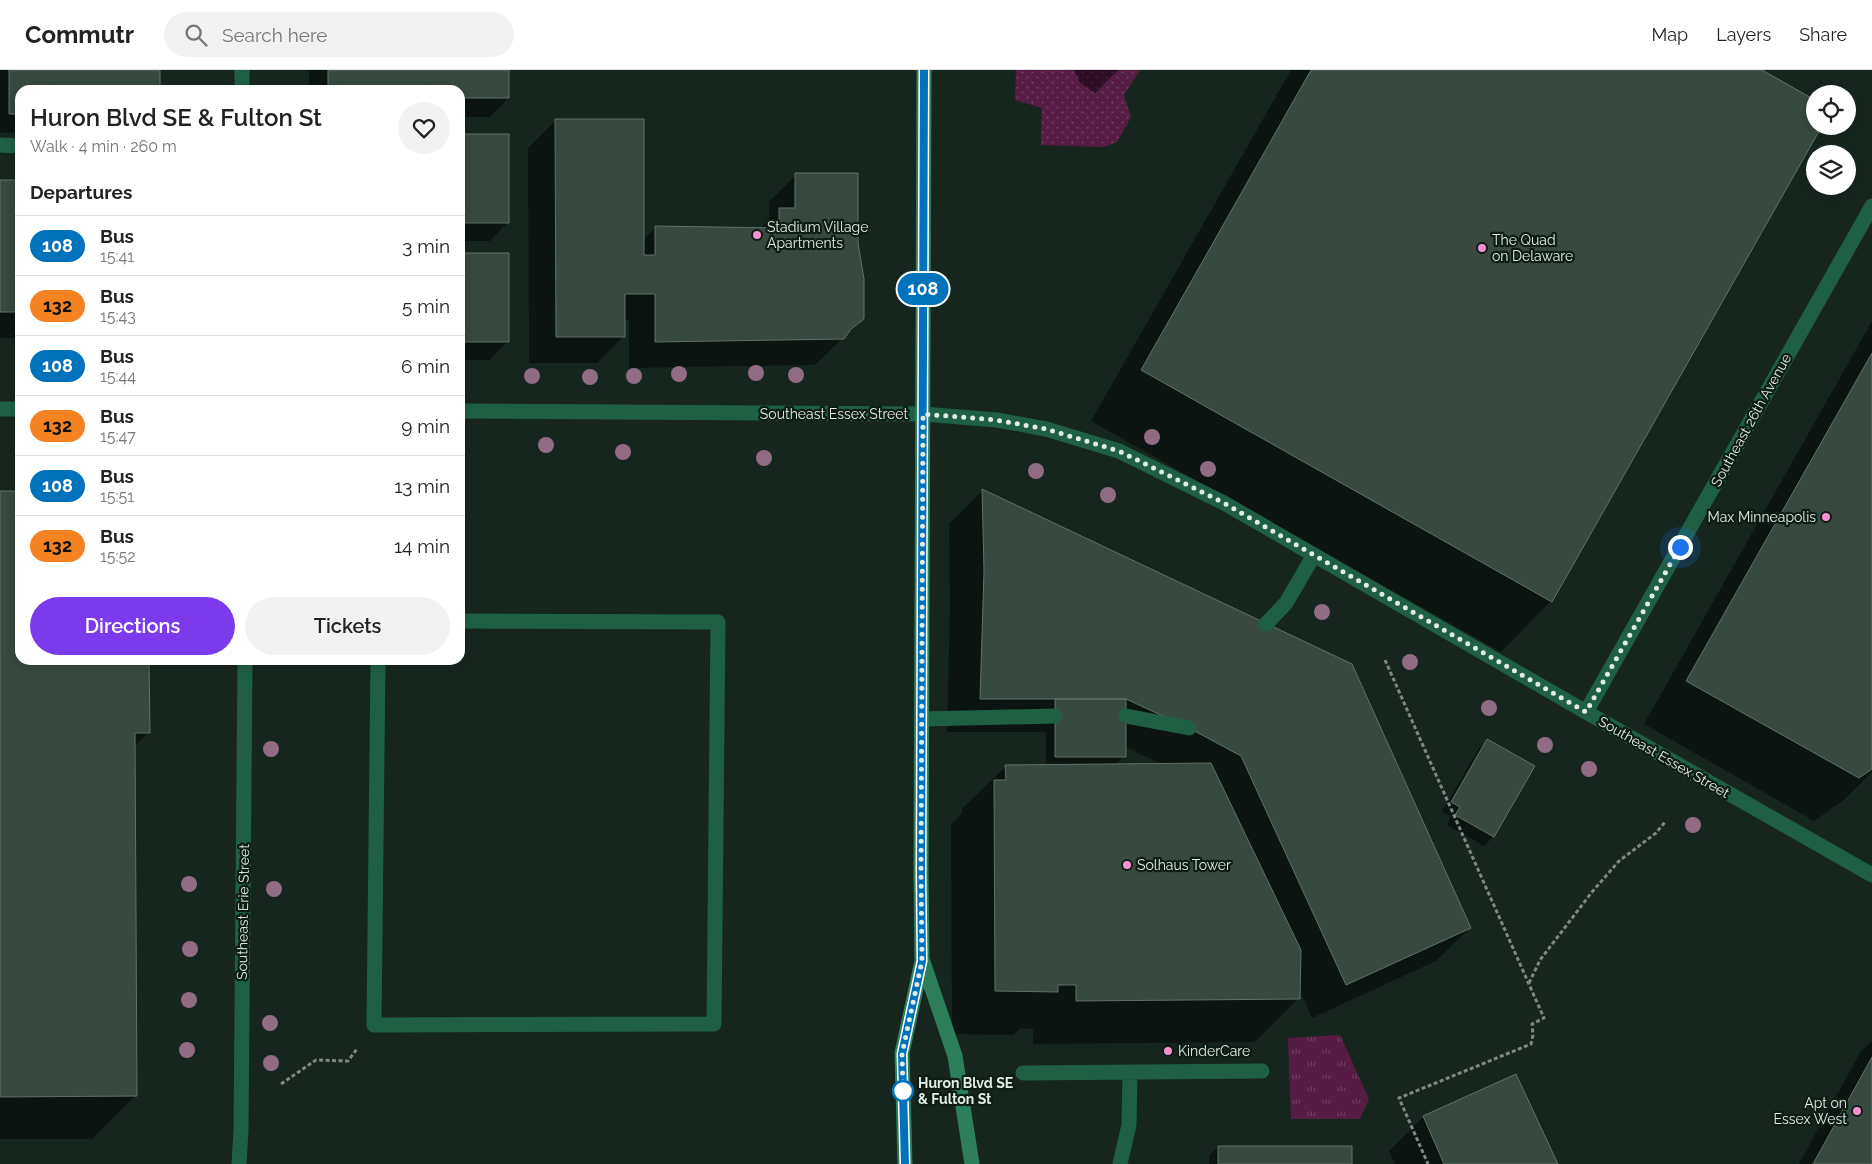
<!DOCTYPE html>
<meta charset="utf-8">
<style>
:root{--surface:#fff;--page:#f2f2f2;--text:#222;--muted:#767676;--line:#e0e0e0;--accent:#7c3aed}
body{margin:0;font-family:Raleway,sans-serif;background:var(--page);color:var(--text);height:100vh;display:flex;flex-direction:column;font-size:19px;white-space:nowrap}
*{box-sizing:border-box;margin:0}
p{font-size:16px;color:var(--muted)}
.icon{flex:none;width:28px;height:28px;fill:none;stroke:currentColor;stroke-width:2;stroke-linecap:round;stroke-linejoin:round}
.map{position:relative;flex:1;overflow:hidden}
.details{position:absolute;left:15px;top:15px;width:450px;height:580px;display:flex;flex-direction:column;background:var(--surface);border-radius:15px;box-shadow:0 2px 8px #0003}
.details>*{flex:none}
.badge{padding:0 10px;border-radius:16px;font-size:18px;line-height:32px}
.tools{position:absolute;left:1806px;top:15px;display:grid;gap:10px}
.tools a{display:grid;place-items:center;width:50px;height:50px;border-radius:50%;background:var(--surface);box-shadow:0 2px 8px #0003;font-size:25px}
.you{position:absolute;width:25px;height:25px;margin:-12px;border:4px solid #fff;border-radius:50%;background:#1a73e8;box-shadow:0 0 0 8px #1a73e833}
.map>.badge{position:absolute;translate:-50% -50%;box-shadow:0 0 0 2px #fff}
h2{padding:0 15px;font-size:19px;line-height:45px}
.round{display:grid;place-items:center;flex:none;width:52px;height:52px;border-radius:26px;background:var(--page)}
.summary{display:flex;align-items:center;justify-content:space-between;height:85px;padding:0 15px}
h1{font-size:24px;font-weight:600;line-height:38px}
.action{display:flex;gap:10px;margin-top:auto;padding:10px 15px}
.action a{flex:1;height:58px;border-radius:30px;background:var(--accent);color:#fff;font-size:20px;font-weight:600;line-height:58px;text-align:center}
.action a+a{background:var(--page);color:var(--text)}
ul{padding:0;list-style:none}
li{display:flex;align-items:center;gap:15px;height:60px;padding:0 15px;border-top:1px solid var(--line)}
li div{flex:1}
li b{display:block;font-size:19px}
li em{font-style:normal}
li .badge{min-width:55px;font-weight:700;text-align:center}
header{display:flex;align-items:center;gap:30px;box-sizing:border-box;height:70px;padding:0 25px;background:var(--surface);border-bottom:1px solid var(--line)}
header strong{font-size:24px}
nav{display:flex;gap:28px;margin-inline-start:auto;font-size:18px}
.search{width:350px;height:45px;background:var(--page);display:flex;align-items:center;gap:12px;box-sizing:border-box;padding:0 18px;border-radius:28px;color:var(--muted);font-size:19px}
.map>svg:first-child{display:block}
.grass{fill:url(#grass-dots)}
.park{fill:url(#park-tufts)}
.shadow{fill:#0007;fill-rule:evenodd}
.building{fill:#384940;stroke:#607269}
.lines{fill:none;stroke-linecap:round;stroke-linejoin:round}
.path{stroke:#7d8a83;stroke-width:3;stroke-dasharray:4 2.5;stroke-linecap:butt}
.lane{stroke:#1f6045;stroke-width:15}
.street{stroke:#1f6045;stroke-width:15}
.secondary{stroke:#2d7f5c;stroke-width:15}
.tree{fill:#926b84}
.line-casing{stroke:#fff;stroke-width:11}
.line{stroke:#0072bc;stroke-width:8}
.walk{stroke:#e2ece6;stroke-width:5;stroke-dasharray:0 9}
.poi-dot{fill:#f690d0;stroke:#0d1d15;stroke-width:2}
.stop-dot{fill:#fff;stroke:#0072bc;stroke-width:2.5}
.labels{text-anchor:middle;stroke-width:4.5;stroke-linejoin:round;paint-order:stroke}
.poi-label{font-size:14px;fill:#e2ece6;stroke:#0d1d15;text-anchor:start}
.street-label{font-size:14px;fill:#e2ece6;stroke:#0d1d15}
.stop-label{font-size:14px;font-weight:bold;fill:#e2ece6;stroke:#0d1d15;text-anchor:start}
</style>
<header>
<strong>Commutr</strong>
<div class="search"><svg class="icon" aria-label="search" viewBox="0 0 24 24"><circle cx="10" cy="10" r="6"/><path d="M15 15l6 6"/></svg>Search here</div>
<nav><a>Map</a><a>Layers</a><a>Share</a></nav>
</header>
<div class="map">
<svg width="1872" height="1094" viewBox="0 0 1872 1094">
<defs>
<pattern id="grass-dots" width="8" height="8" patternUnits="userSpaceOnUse" patternTransform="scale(1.25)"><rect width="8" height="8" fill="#571c44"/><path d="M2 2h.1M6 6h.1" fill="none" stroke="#6f3d5f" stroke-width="1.8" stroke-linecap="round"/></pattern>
<pattern id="park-tufts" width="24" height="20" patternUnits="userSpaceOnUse" patternTransform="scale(1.25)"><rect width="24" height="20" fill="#571c44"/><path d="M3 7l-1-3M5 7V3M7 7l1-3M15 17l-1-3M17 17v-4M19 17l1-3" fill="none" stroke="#6f3d5f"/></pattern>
</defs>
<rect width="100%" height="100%" fill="#16261e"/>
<!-- grass -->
<path class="grass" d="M1016,0H1140L1124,25L1131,47L1117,72L1104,77L1041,75L1042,38L1015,30Z"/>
<!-- park -->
<path class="park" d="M1340,965L1369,1029L1360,1049H1291L1288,968Z"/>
<!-- shadow -->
<path class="shadow" d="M0,0H158L159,20H20V62L0,63Z
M309,0H508V28L490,47H460V20H309Z
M1074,0H1118L1095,23L1080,13Z
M1291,0H1759L1815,32L1551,531L1501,582L1091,351Z
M555,51L643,170L656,157L760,159L769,150V132L796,105L857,173L863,248L815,295L629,298V250H624V266L597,293H529L528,78Z
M460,65L508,152L490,171H460Z
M0,112H20V268H0Z
M460,184L508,271L490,290H460Z
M1872,251V702L1844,730L1814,751L1644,654Z
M983,420L1470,858L1436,891L1312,948L1299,919V928L1255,972L1033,974V959L1021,958L1013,965L952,964L951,755L962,743V739L1006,696H1046V662H947L950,536L949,454ZM1125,677L1155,691L1161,695H1116L1124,686Z
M0,422H20V590H148V663L134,677L136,1025L92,1069H0Z
M1487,670L1533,696L1493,767L1484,776L1447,755L1451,746L1442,742L1478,680Z
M1872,971V1094H1799L1861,981Z
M1516,1005L1556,1094H1395L1389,1081L1423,1047Z
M1218,1077L1351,1094H1209V1086Z"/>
<!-- building -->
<path class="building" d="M9,0H160V20H20V44H9Z
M328,0H509V28H460V20H328Z
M1311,0H1762L1815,30V56H1822L1552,532L1141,300Z
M555,49H644V185H655V156L779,158V138H795V103H858V173L864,209V249L851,259L844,269L655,272V224H625V267H556Z
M460,64H509V153H460Z
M0,110H20V242H0Z
M460,183H509V272H460Z
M1872,283V699L1859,708L1686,611Z
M982,419L1352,594L1471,858L1346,915L1241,686L1189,658L1126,629H980L984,501Z
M0,421H20V590H149L150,663H135L137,1026L0,1027Z
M1055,629H1126V687H1055Z
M1487,669L1535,696L1494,767L1455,745L1460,737L1451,732Z
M1211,693L1301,880L1300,929L1076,931V915H1058V922L995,921L994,710H1006L1005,695Z
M1872,987V1094H1813Z
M1516,1004L1558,1094H1444L1423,1046Z
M1218,1076H1352V1094H1218Z"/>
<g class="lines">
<!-- path -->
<path class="path" d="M1385,590L1544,948L1532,954L1533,965L1531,974L1399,1028L1428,1094
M1529,913L1540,890L1592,822L1619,791L1656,763L1665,752
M281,1014L316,990L348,991L357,979"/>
<!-- lane -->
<path class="lane" d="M0,75L20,76
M1266,554L1286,533L1314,485
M378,590L374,955L714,954L718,552L460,551
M1126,646L1189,658
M922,649L1055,646
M1023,1003L1262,1001
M1120,1094L1129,1055L1130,1002"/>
<!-- street -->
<path class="street" d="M242,0V20
M0,339H20
M460,341L923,344L997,350L1046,359L1119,381L1224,433L1586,642L1872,805
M1586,642L1872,136
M239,1094L241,1060L245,590"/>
<!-- secondary -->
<path class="secondary" d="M923,892L955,986L972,1094
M905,1094L902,983L922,891L921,803L924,0"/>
</g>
<!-- trees -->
<g class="tree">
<circle cx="756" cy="303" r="8"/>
<circle cx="679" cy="304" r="8"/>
<circle cx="796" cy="305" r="8"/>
<circle cx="532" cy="306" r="8"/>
<circle cx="634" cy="306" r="8"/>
<circle cx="590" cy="307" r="8"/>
<circle cx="1152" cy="367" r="8"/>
<circle cx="546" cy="375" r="8"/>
<circle cx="623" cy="382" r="8"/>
<circle cx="764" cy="388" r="8"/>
<circle cx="1208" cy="399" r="8"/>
<circle cx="1036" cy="401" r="8"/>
<circle cx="1108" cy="425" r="8"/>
<circle cx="1322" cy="542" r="8"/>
<circle cx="1410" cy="592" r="8"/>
<circle cx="1489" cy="638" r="8"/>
<circle cx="1545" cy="675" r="8"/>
<circle cx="271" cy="679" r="8"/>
<circle cx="1589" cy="699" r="8"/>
<circle cx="1693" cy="755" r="8"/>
<circle cx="189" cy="814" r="8"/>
<circle cx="274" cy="819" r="8"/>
<circle cx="190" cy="879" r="8"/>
<circle cx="189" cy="930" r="8"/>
<circle cx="270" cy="953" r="8"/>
<circle cx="187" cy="980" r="8"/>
<circle cx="271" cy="993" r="8"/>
</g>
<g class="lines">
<defs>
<path id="line" d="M905,1094L902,984L922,891L921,803L924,0"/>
</defs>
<!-- line casing -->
<use href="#line" class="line-casing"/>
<!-- line -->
<use href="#line" class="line"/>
<!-- walk -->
<path class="walk" d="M903,1021L902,984L922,891L921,803L923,344L996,350L1046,359L1119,381L1224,433L1586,642L1680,477"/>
</g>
<!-- markers -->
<g class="poi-dot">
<circle cx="757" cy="165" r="5"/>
<circle cx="1482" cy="178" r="5"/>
<circle cx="1826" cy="447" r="5"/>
<circle cx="1127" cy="795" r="5"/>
<circle cx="1168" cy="981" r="5"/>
<circle cx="1857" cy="1041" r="5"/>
</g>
<circle class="stop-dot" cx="903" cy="1021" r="10"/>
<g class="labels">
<!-- poi labels -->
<g class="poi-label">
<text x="767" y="162">Stadium Village<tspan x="767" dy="16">Apartments</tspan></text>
<text x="1492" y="175">The Quad<tspan x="1492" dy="16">on Delaware</tspan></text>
<text x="1816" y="452" text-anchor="end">Max Minneapolis</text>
<text x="1137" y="800">Solhaus Tower</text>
<text x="1178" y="986">KinderCare</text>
<text x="1847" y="1038" text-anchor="end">Apt on<tspan x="1847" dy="16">Essex West</tspan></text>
</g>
<!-- street labels -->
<g class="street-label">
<text x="834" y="349">Southeast Essex Street</text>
<text transform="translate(1751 350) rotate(-61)" y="5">Southeast 26th Avenue</text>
<text transform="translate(1664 687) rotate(30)" y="5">Southeast Essex Street</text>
<text transform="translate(243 842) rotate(-89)" y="5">Southeast Erie Street</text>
</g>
<!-- stop labels -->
<g class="stop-label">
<text x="918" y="1018">Huron Blvd SE<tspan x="918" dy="16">&amp; Fulton St</tspan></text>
</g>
</g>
</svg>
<div class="tools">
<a><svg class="icon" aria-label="locate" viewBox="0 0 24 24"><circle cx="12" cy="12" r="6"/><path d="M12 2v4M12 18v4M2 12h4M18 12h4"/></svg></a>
<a><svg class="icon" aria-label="layers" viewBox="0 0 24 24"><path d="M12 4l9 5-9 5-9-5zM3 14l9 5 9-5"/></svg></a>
</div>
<div class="you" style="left:1680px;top:477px"></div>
<b class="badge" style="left:923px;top:219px;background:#0072bc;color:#fff">108</b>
<section class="details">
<div class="summary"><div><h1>Huron Blvd SE &amp; Fulton St</h1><p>Walk · 4 min · 260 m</p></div><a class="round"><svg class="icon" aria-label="heart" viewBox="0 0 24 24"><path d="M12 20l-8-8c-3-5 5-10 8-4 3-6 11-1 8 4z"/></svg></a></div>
<h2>Departures</h2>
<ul>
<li><span class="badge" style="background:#0072bc;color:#fff">108</span><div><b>Bus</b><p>15:41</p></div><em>3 min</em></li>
<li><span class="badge" style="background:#f58220;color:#111">132</span><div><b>Bus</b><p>15:43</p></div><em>5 min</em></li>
<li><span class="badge" style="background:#0072bc;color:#fff">108</span><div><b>Bus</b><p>15:44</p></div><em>6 min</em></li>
<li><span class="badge" style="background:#f58220;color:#111">132</span><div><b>Bus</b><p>15:47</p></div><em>9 min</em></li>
<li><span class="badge" style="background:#0072bc;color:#fff">108</span><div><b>Bus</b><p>15:51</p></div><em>13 min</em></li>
<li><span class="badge" style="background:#f58220;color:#111">132</span><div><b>Bus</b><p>15:52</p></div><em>14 min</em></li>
</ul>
<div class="action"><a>Directions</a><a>Tickets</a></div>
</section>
</div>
